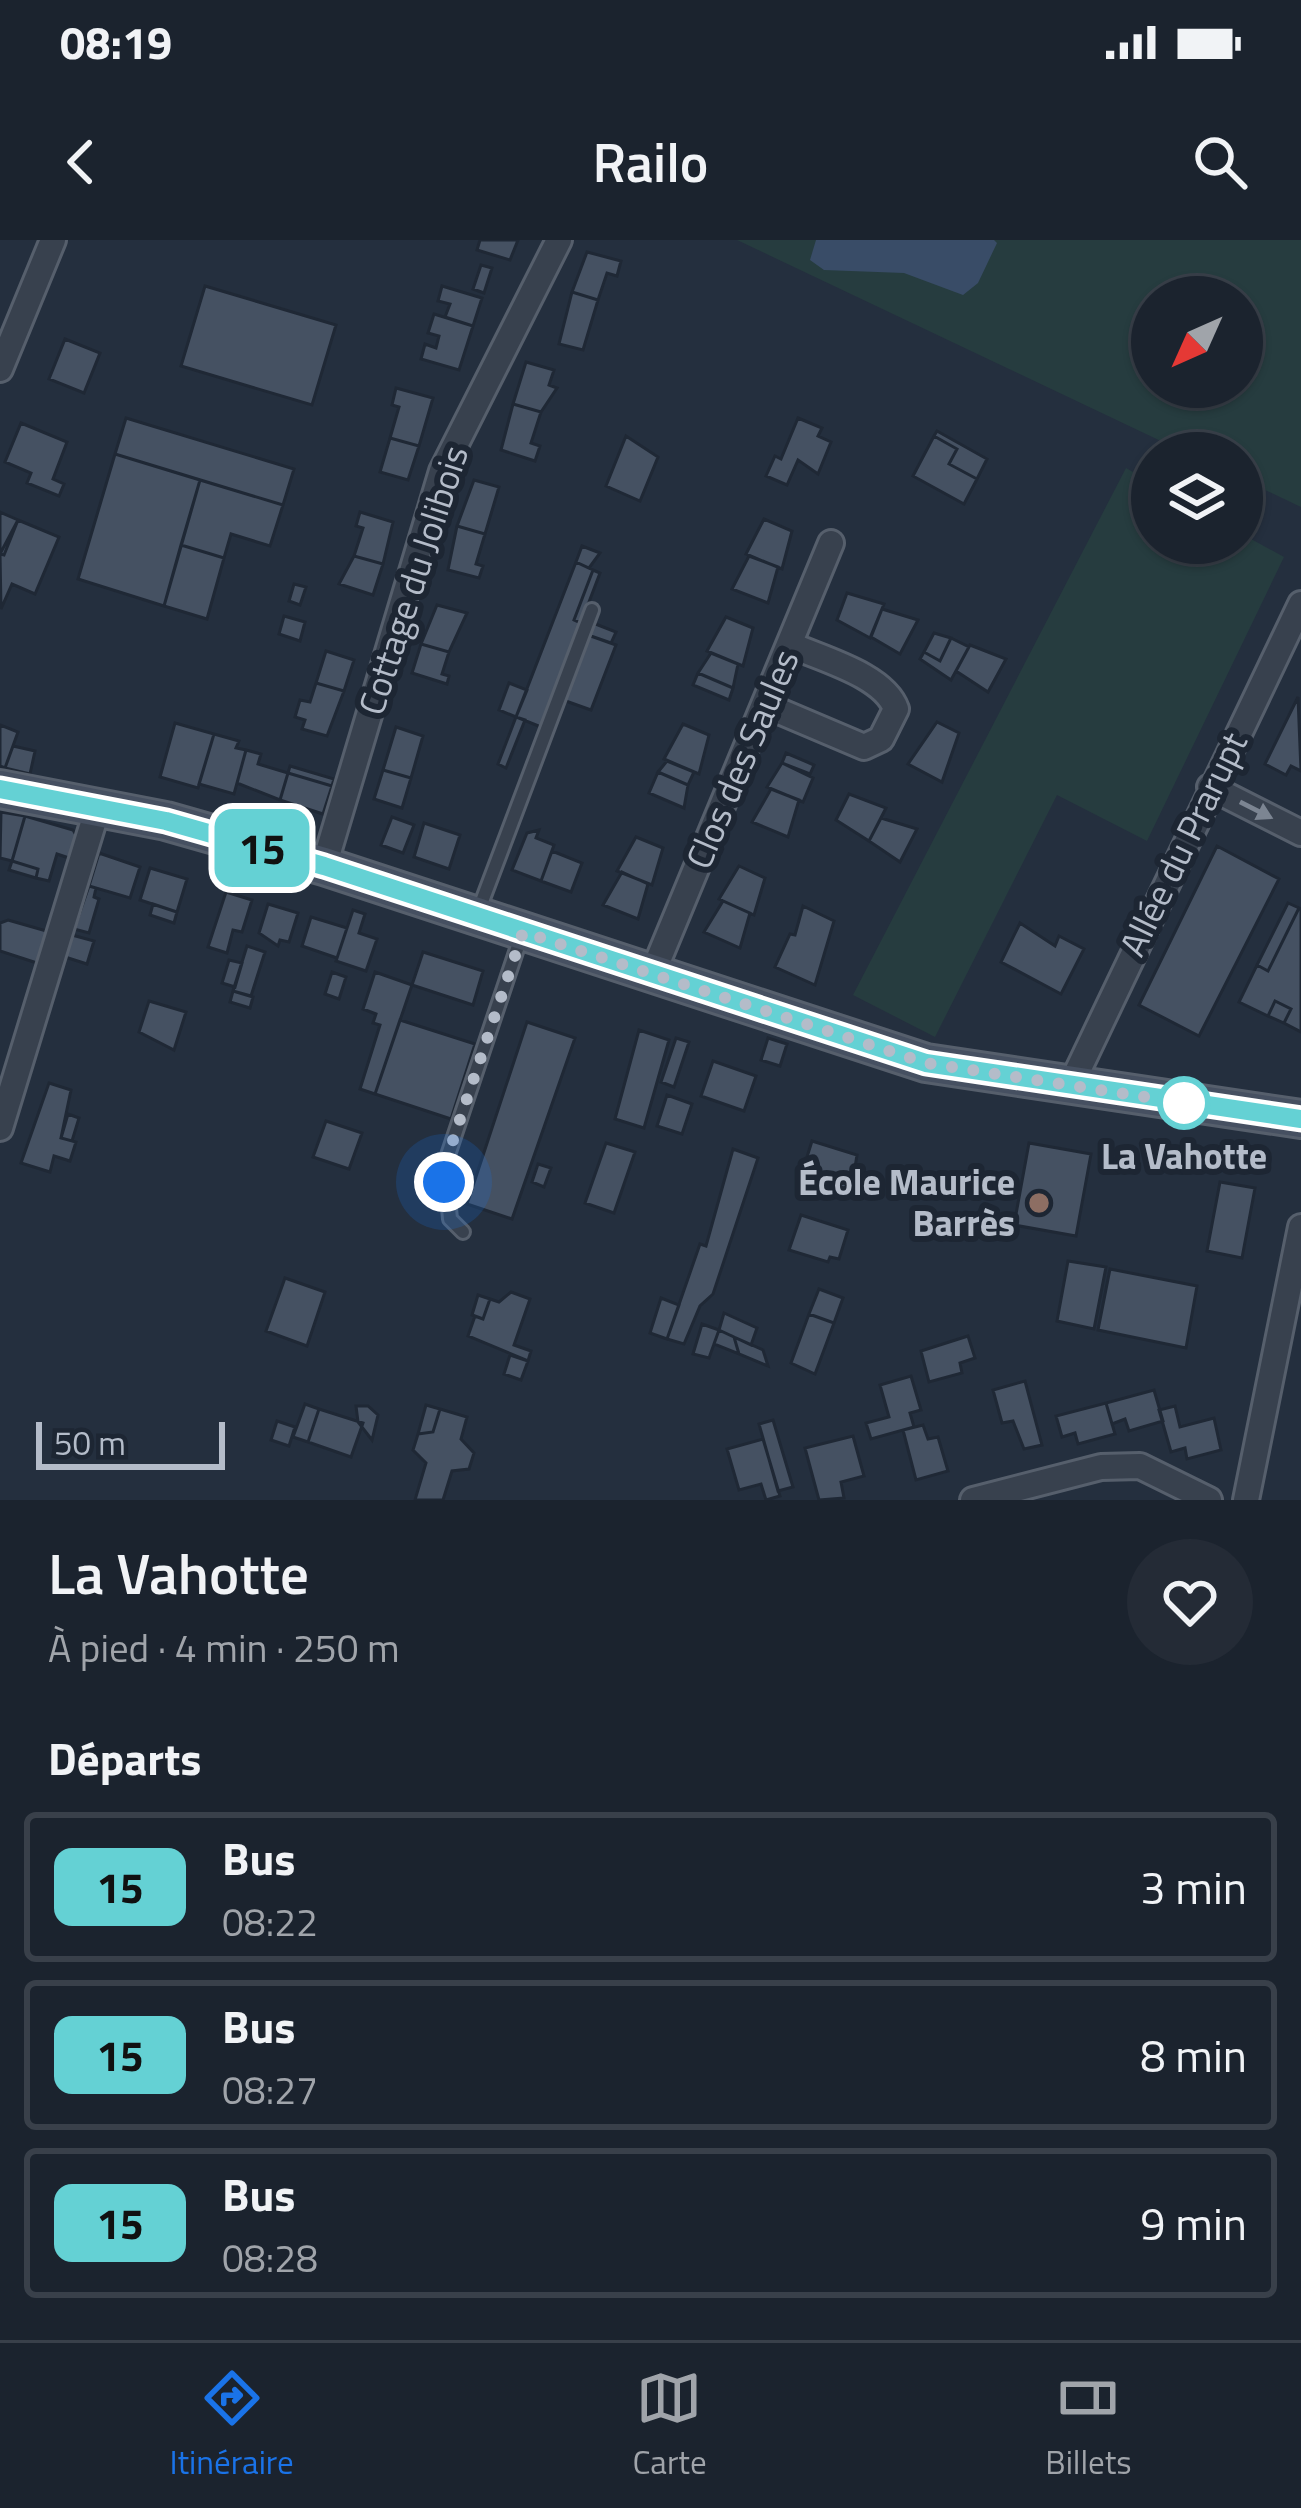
<!DOCTYPE html>
<html lang="fr">
<meta charset="utf-8">
<style>
:root{--surface:#1b232e;--page:#242b36;--text:#f1f3f6;--muted:#a0a4aa;--line:#39404a;--accent:#1a73e8}
body{margin:0;font-family:"Titillium Web",sans-serif;background:var(--page);color:var(--text);height:100vh;display:flex;flex-direction:column;font-size:45px;white-space:nowrap}
*{box-sizing:border-box;margin:0}
p{font-size:39px;color:var(--muted)}
.icon{flex:none;width:66px;height:66px;fill:none;stroke:currentColor;stroke-width:2;stroke-linecap:round;stroke-linejoin:round}
.map{position:relative;height:1260px;overflow:hidden}
.sheet{display:flex;flex-direction:column;background:var(--surface);flex:1}
.sheet>*{flex:none}
.badge{padding:0 24px;border-radius:18px;font-size:42px;line-height:78px}
.needle{width:78px;rotate:225deg}
.fabs{position:absolute;left:1131px;top:36px;display:grid;gap:24px}
.fabs a{display:grid;place-items:center;width:132px;height:132px;border-radius:50%;background:var(--surface);box-shadow:0 3px 9px #0004,0 0 0 3px var(--line);font-size:60px}
.scale{position:absolute;left:36px;bottom:30px;width:189px;box-sizing:border-box;padding-left:12px;border:6px solid #b4bcc9;border-top:0;font-size:33px;line-height:42px;white-space:nowrap;color:#b4bcc9;-webkit-text-stroke:9px #1d2633;paint-order:stroke}
.you{position:absolute;width:60px;height:60px;margin:-30px;border:9px solid #fff;border-radius:50%;background:#1a73e8;box-shadow:0 0 0 18px #1a73e833}
.map>.badge{position:absolute;translate:-50% -50%;box-shadow:0 0 0 6px #fff}
h2{padding:0 48px;font-size:45px;line-height:108px}
.round{display:grid;place-items:center;flex:none;width:126px;height:126px;border-radius:63px;background:var(--page)}
.headline{display:flex;align-items:center;justify-content:space-between;height:204px;padding:0 48px}
h1{font-size:57px;font-weight:600;line-height:90px}
ul{padding:0;list-style:none}
li{display:flex;align-items:center;gap:36px;height:150px;margin:0 24px 18px;padding:0 24px;border:6px solid var(--line);border-radius:12px}
li div{flex:1}
li b{display:block;font-size:45px}
li em{font-style:normal}
li .badge{min-width:132px;font-weight:700;text-align:center}
.status{display:flex;justify-content:space-between;align-items:center;height:84px;padding:0 60px;background:var(--surface);direction:ltr}
.status svg{height:33px;fill:currentColor}
header{display:flex;justify-content:space-between;align-items:center;height:156px;padding:0 48px;background:var(--surface);font-size:54px;font-weight:600}
.tab-bar{display:flex;justify-content:space-around;align-items:center;height:168px;border-top:3px solid var(--line);background:var(--surface);font-size:33px;color:var(--muted)}
.tab-bar a{display:grid;justify-items:center;gap:6px}
.tab-bar .selected{color:var(--accent)}
.map>svg:first-child{display:block}
.green{fill:#263c3f;fill-rule:evenodd}
.water{fill:#394c67}
.building{fill:#455162;stroke:#1f2835;stroke-width:3}
.lines{fill:none;stroke-linecap:round;stroke-linejoin:round}
.lane-casing{stroke:#565f6c;stroke-width:18}
.street-casing{stroke:#565f6c;stroke-width:30}
.secondary-casing{stroke:#565f6c;stroke-width:42}
.lane{stroke:#38414e;stroke-width:12}
.street{stroke:#38414e;stroke-width:24}
.secondary{stroke:#465061;stroke-width:36}
.oneway{fill:#7c8592}
.line-casing{stroke:#fff;stroke-width:27}
.line{stroke:#64d1d4;stroke-width:18}
.walk{stroke:#b4bcc9;stroke-width:12;stroke-dasharray:0 21.6}
.stop-dot{fill:#fff;stroke:#64d1d4;stroke-width:6}
.education-dot{fill:#8d6e63;stroke:#1d2633;stroke-width:4.5}
.labels{text-anchor:middle;stroke-width:12;stroke-linejoin:round;paint-order:stroke}
.street-label{font-size:36px;fill:#b4bcc9;stroke:#1d2633}
.stop-label{font-size:36px;font-weight:bold;fill:#b4bcc9;stroke:#1d2633}
.poi-label{font-size:36px;font-weight:bold;fill:#b4bcc9;stroke:#1d2633;text-anchor:end}
</style>
<div class="status"><b>08:19</b><svg viewBox="0 0 49 12"><path d="M0 12V9h3v3zM5 12V6h3v6zM10 12V3h3v9zM15 12V0h3v12zM26 1h20v11H26zM47 4h2v5h-2z"/></svg></div>
<header><svg class="icon" aria-label="back" viewBox="0 0 24 24"><path d="M15 5l-7 7 7 7"/></svg>Railo<svg class="icon" aria-label="search" viewBox="0 0 24 24"><circle cx="10" cy="10" r="6"/><path d="M15 15l6 6"/></svg></header>
<div class="map">
<svg width="1301" height="1260" viewBox="0 0 1301 1260">
<rect width="100%" height="100%" fill="#242f3e"/>
<!-- green -->
<path class="green" d="M737,0H1301V267L1242,239V213H1186ZM1152,57H1242V147H1152Z
M1126,228L1152,243V303H1242V294L1284,317L1147,601L1057,555L935,797L853,755Z"/>
<!-- water -->
<path class="water" d="M816,0H994L997,3L978,43L963,55L904,33L824,30L810,20Z"/>
<!-- building -->
<path class="building" d="M480,0H518L510,20L477,10Z
M587,12L621,21L617,36L607,33L598,60L572,52Z
M481,25L492,28L484,53L473,49Z
M205,46L336,85L312,165L181,126Z
M442,46L482,58L473,86L445,77L450,64L438,61Z
M572,52L598,60L583,110L559,104Z
M434,74L473,86L459,130L421,119L425,104L436,108L439,96L428,93Z
M65,99L100,113L84,153L49,139Z
M526,122L554,130L549,145L557,148L541,172L513,164Z
M396,148L433,158L419,206L390,198L399,167L392,165Z
M513,164L541,172L531,203L540,206L535,221L501,210Z
M126,178L294,229L283,265L115,214Z
M798,178L822,188L818,196L831,202L818,234L798,220L787,245L766,236L775,216L781,219Z
M21,183L67,202L53,239L64,244L59,256L27,243L31,233L5,222Z
M937,191L987,219L977,239L949,224L957,209L934,196Z
M626,196L658,217L640,261L606,246Z
M934,196L957,209L949,224L977,239L964,264L913,236Z
M390,198L419,206L408,240L380,232Z
M115,214L200,240L164,366L78,339Z
M200,240L283,265L270,306L231,294L224,318L181,305Z
M474,240L499,247L485,294L457,286Z
M0,272L18,280L4,315L0,314Z
M360,272L393,282L383,324L354,316L363,288L356,286Z
M764,279L792,291L782,329L746,314Z
M18,280L59,297L35,354L12,344L1,369L0,314Z
M457,286L485,294L476,324L483,326L479,338L448,330Z
M181,305L224,318L207,379L164,366Z
M582,306L600,313L589,328L576,322Z
M354,316L383,324L373,355L339,344Z
M749,316L778,327L768,363L732,349Z
M576,322L593,330L574,380L581,383L541,487L516,477Z
M593,330L600,333L581,383L574,380Z
M294,344L306,347L300,365L289,361Z
M847,353L884,364L870,398L837,380Z
M437,365L467,373L449,412L421,404Z
M882,369L918,380L900,414L871,397Z
M284,376L305,382L300,401L279,394Z
M726,377L753,388L743,426L707,411Z
M593,383L616,392L611,403L588,395Z
M934,393L951,398L940,421L924,412Z
M588,395L616,405L591,470L563,460Z
M951,398L969,407L951,440L920,419L924,412L940,421Z
M421,404L449,412L442,434L449,436L447,444L412,433Z
M970,405L1006,419L988,452L956,431Z
M326,411L354,420L344,451L316,443Z
M711,413L738,424L733,448L698,433Z
M698,433L733,448L729,460L693,445Z
M316,443L344,451L327,496L302,489L305,480L295,477L300,460L310,462Z
M509,443L527,450L516,477L499,470Z
M1298,457L1301,531L1291,526L1286,535L1265,524Z
M516,477L525,480L506,528L498,524Z
M937,482L959,493L942,542L908,524Z
M175,483L214,494L198,548L160,537Z
M683,484L709,495L699,534L664,519Z
M0,485L18,492L5,528L0,526Z
M396,487L423,496L411,538L383,530Z
M214,494L239,501L236,508L246,510L234,554L199,544Z
M13,506L35,511L30,534L5,528Z
M246,510L261,514L258,524L288,533L280,560L237,543Z
M786,513L814,525L810,534L782,523Z
M667,521L694,532L688,545L658,532Z
M782,523L813,538L803,562L767,547Z
M290,526L334,539L332,546L288,533Z
M383,530L411,538L402,568L374,559Z
M658,532L688,545L684,568L649,553Z
M288,533L332,546L323,574L280,560Z
M771,549L799,560L788,597L752,582Z
M849,554L886,568L869,601L836,580Z
M1,572L25,576L12,621L0,618Z
M25,576L73,590L79,600L72,619L57,614L49,641L36,638L38,629L12,621Z
M392,577L414,585L403,613L381,605Z
M881,578L917,589L900,622L869,601Z
M424,583L460,595L449,629L414,617Z
M539,590L536,598L554,605L541,641L512,630L527,593Z
M636,597L663,608L652,645L617,631Z
M1217,606L1279,639L1199,796L1139,765Z
M552,611L582,623L571,652L541,641Z
M99,613L140,627L130,658L89,646Z
M12,621L38,629L36,638L9,630Z
M739,626L765,638L754,675L719,659Z
M150,628L187,639L177,672L140,660Z
M622,632L648,644L638,679L603,665Z
M89,646L96,648L94,657L99,659L89,693L74,689Z
M226,652L252,660L242,692L233,690L227,713L208,707Z
M723,661L750,673L740,708L704,692Z
M1288,663L1299,668L1268,731L1257,725Z
M153,664L177,672L174,683L150,675Z
M268,664L298,673L289,702L280,700L278,706L259,693Z
M803,666L834,681L815,745L775,727L790,694L795,695Z
M1299,668L1301,669V792L1284,783L1291,769L1275,761L1268,776L1239,762L1257,725L1268,731Z
M353,670L365,674L359,693L377,699L366,731L336,721Z
M311,677L347,688L337,718L302,706Z
M8,680L50,692L40,724L0,711V683Z
M1020,683L1055,706L1059,696L1084,709L1061,754L1001,722Z
M72,695L94,701L87,724L65,717Z
M247,706L265,712L251,756L233,751Z
M423,712L483,731L473,765L412,745Z
M229,720L242,723L235,747L222,743Z
M332,732L346,737L339,759L325,754Z
M375,732L412,745L375,854L360,849L380,785L373,783L376,774L363,769Z
M233,751L253,757L250,768L230,762Z
M149,761L186,772L174,810L139,792Z
M1275,761L1291,769L1284,783L1268,776Z
M400,780L475,804L451,879L375,854Z
M527,782L575,798L512,979L467,964Z
M639,790L669,800L644,888L615,879Z
M676,798L689,802L674,847L661,842Z
M768,798L787,804L780,826L761,820Z
M713,821L756,836L744,871L701,856Z
M49,843L71,850L61,898L76,902L70,921L54,916L50,932L21,923Z
M667,855L692,864L682,894L657,886Z
M68,874L79,878L72,901L61,898Z
M326,881L362,893L349,929L313,917Z
M812,901L857,915L851,952L801,936Z
M606,903L635,912L614,973L585,963Z
M1029,903L1091,914L1076,996L1014,985Z
M733,909L758,918L713,1054L700,1066L684,1104L667,1099L700,1004L706,1006Z
M538,924L551,928L544,947L532,942Z
M1220,942L1255,948L1242,1018L1207,1011Z
M801,975L848,990L839,1019L830,1017L828,1022L789,1010Z
M1068,1021L1106,1027L1094,1089L1057,1081Z
M1110,1029L1197,1046L1186,1108L1098,1090Z
M285,1038L325,1052L307,1106L266,1091Z
M819,1049L843,1058L834,1083L809,1074Z
M511,1052L530,1059L514,1105L531,1111L528,1121L468,1096L475,1076L483,1079L490,1059L499,1062Z
M478,1055L490,1059L483,1079L472,1075Z
M661,1058L679,1065L667,1099L650,1093Z
M724,1073L757,1088L751,1105L719,1090Z
M809,1074L834,1083L815,1134L791,1123Z
M702,1084L719,1090L709,1118L693,1114Z
M719,1090L734,1097L739,1114L714,1104Z
M968,1096L975,1118L960,1123L962,1133L929,1142L921,1111Z
M734,1097L763,1110L768,1126L739,1114Z
M510,1115L528,1121L521,1140L504,1134Z
M911,1136L921,1170L910,1173L914,1187L871,1199L866,1183L889,1177L880,1145Z
M1025,1141L1042,1205L1024,1209L1013,1181L1002,1183L993,1150Z
M1154,1150L1163,1181L1129,1191L1125,1179L1112,1184L1106,1163Z
M1106,1163L1115,1194L1078,1204L1075,1193L1062,1197L1056,1176Z
M305,1164L319,1169L308,1202L293,1197Z
M426,1165L440,1169L433,1192L418,1194Z
M356,1166H368L378,1175L372,1200L358,1182Z
M1175,1166L1180,1187L1214,1178L1221,1210L1187,1219L1185,1208L1171,1212L1159,1170Z
M319,1169L363,1183L351,1217L308,1202Z
M440,1169L467,1177L461,1199L474,1213L469,1229L452,1231L443,1260H415L426,1223L413,1210L418,1194L433,1192Z
M773,1180L793,1247L778,1251L759,1184Z
M277,1181L295,1187L289,1206L271,1200Z
M923,1185L928,1199L938,1197L948,1231L916,1240L903,1190Z
M853,1196L864,1236L841,1242L844,1258L819,1260L805,1208Z
M763,1199L780,1256L766,1260L761,1244L739,1250L727,1209Z"/>
<g class="lines">
<defs>
<path id="lane" d="M478,672L592,370
M463,992L450,979L445,924L522,694"/>
<path id="street" d="M0,129L53,0
M765,465L864,507L881,499L896,469C884,435 822,419 791,405
M1210,547L1301,593
M324,626L442,231L559,0
M652,735L831,303
M1070,847L1301,364
M0,888L98,567
M973,1260L1101,1227L1140,1226L1209,1260
M1246,1260L1301,987"/>
<path id="secondary" d="M0,549L166,581L324,626L926,823L1301,879"/>
</defs>
<!-- lane casing -->
<use href="#lane" class="lane-casing"/>
<!-- street casing -->
<use href="#street" class="street-casing"/>
<!-- secondary casing -->
<use href="#secondary" class="secondary-casing"/>
<!-- lane -->
<use href="#lane" class="lane"/>
<!-- street -->
<use href="#street" class="street"/>
<!-- secondary -->
<use href="#secondary" class="secondary"/>
</g>
<!-- one-way arrows -->
<defs><path id="oneway-solid" d="M-6-.8H1V-3.2L6.5 0L1 3.2V.8H-6Z" transform="scale(3)"/></defs>
<use class="oneway" href="#oneway-solid" transform="translate(1256 570) rotate(27)"/>
<g class="lines">
<defs>
<path id="line" d="M0,549L166,581L324,626L926,823L1301,879"/>
</defs>
<!-- line casing -->
<use href="#line" class="line-casing"/>
<!-- line -->
<use href="#line" class="line"/>
<!-- walk -->
<path class="walk" d="M444,942L445,924L523,692L926,823L1184,863"/>
</g>
<!-- markers -->
<circle class="stop-dot" cx="1184" cy="863" r="24"/>
<circle class="education-dot" cx="1039" cy="963" r="12"/>
<g class="labels">
<!-- street labels -->
<g class="street-label">
<text transform="translate(413 340) rotate(-72)" y="13">Cottage du Jolibois</text>
<text transform="translate(742 519) rotate(-67)" y="13">Clos des Saules</text>
<text transform="translate(1183 604) rotate(-64)" y="13">Allée du Prarupt</text>
</g>
<!-- stop labels -->
<g class="stop-label">
<text x="1184" y="929">La Vahotte</text>
</g>
<!-- poi labels -->
<g class="poi-label">
<text x="1015" y="955">École Maurice<tspan x="1015" dy="41">Barrès</tspan></text>
</g>
</g>
</svg>
<div class="fabs">
<a><svg class="needle" viewBox="-14 -14 28 28"><path d="M0-13l5 13h-10z" fill="#e53935"/><path d="M0 13l5-13h-10z" fill="#a0a4aa"/></svg></a>
<a><svg class="icon" aria-label="layers" viewBox="0 0 24 24"><path d="M12 4l9 5-9 5-9-5zM3 14l9 5 9-5"/></svg></a>
</div>
<div class="scale">50 m</div>
<div class="you" style="left:444px;top:942px"></div>
<b class="badge" style="left:262px;top:608px;background:#64d1d4;color:#111">15</b>
</div>
<section class="sheet">
<div class="headline"><div><h1>La Vahotte</h1><p>À pied · 4 min · 250 m</p></div><a class="round"><svg class="icon" aria-label="heart" viewBox="0 0 24 24"><path d="M12 20l-8-8c-3-5 5-10 8-4 3-6 11-1 8 4z"/></svg></a></div>
<h2>Départs</h2>
<ul>
<li><span class="badge" style="background:#64d1d4;color:#111">15</span><div><b>Bus</b><p>08:22</p></div><em>3 min</em></li>
<li><span class="badge" style="background:#64d1d4;color:#111">15</span><div><b>Bus</b><p>08:27</p></div><em>8 min</em></li>
<li><span class="badge" style="background:#64d1d4;color:#111">15</span><div><b>Bus</b><p>08:28</p></div><em>9 min</em></li>
</ul>
</section>
<nav class="tab-bar">
<a class="selected"><svg class="icon" aria-label="directions" viewBox="0 0 24 24"><path d="M12 3l9 9-9 9-9-9zM9 14v-3h6M13 9l2 2-2 2"/></svg>Itinéraire</a>
<a><svg class="icon" aria-label="map" viewBox="0 0 24 24"><path d="M3 6l6-2 6 2 6-2v14l-6 2-6-2-6 2zM9 4v14M15 6v14"/></svg>Carte</a>
<a><svg class="icon" aria-label="tickets" viewBox="0 0 24 24"><path d="M3 7h18v10H3zM15 7v10"/></svg>Billets</a>
</nav>
